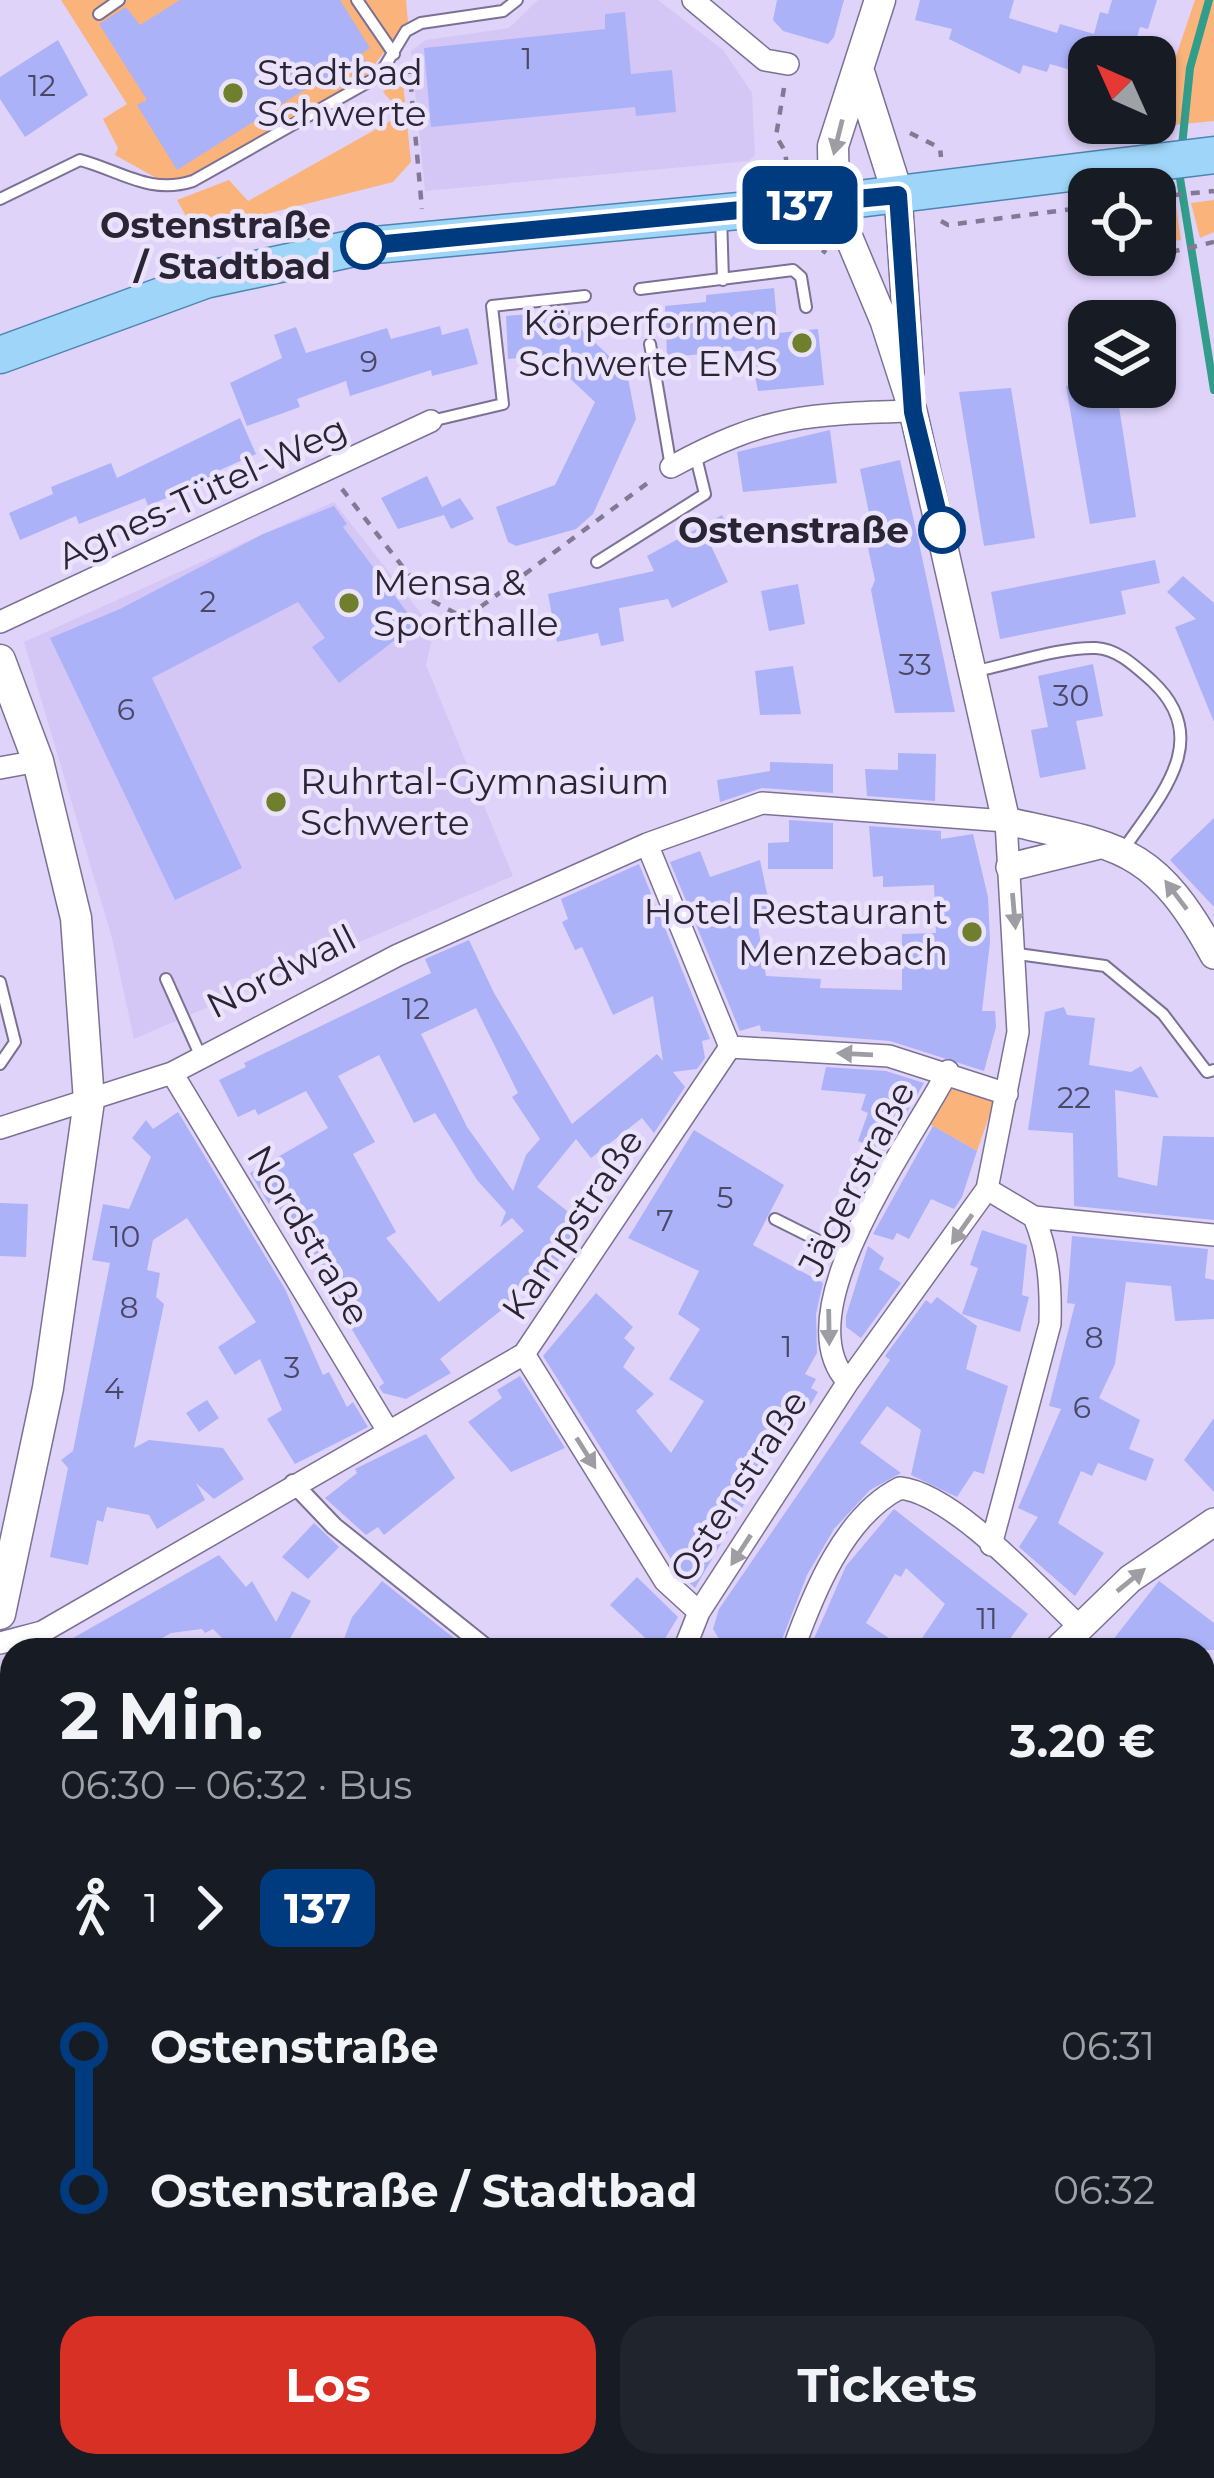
<!DOCTYPE html>
<html lang="de">
<meta charset="utf-8">
<style>
:root{--surface:#171b24;--page:#20242c;--text:#f1f3f6;--muted:#9ea1a6;--accent:#d93025}
body{margin:0;font-family:Montserrat,sans-serif;background:var(--page);color:var(--text);height:100vh;display:flex;flex-direction:column;font-size:45px;white-space:nowrap}
*{box-sizing:border-box;margin:0}
p{font-size:39px;color:var(--muted)}
.icon{flex:none;width:66px;height:66px;fill:none;stroke:currentColor;stroke-width:2;stroke-linecap:round;stroke-linejoin:round}
.map{position:relative;flex:1;overflow:hidden}
.sheet{position:absolute;left:0px;top:1638px;width:1215px;height:840px;display:flex;flex-direction:column;background:var(--surface);border-radius:36px 36px 0 0;box-shadow:0 3px 9px #0004}
.sheet>*{flex:none}
.badge{padding:0 24px;border-radius:18px;font-size:42px;line-height:78px}
.needle{width:78px;rotate:315deg}
.fabs{position:absolute;left:1068px;top:36px;display:grid;gap:24px}
.fabs a{display:grid;place-items:center;width:108px;height:108px;border-radius:24px;background:var(--surface);box-shadow:0 3px 9px #0004;font-size:60px}
.map>.badge{position:absolute;translate:-50% -50%;box-shadow:0 0 0 6px #fff}
.legs{display:flex;align-items:center;gap:18px;height:132px;padding:0 60px;font-size:39px}
.legs p{margin-inline-start:auto}
.summary{display:flex;align-items:center;justify-content:space-between;height:204px;padding:0 60px}
h1{font-size:66px;font-weight:700;line-height:90px}
.primary-button{display:flex;gap:24px;margin-top:auto;padding:24px 60px}
.primary-button a{flex:1;height:138px;border-radius:36px;background:var(--accent);color:#fff;font-size:48px;font-weight:700;line-height:138px;text-align:center}
.primary-button a+a{background:var(--page);color:var(--text)}
ul{padding:0 60px;list-style:none}
li{display:flex;align-items:center;gap:42px;height:144px;font-size:45px}
li i{display:grid;place-items:center;width:18px;height:100%;margin:0 15px;background:currentColor}
li i::after{content:'';width:30px;height:30px;margin:-15px;border:9px solid;border-radius:50%;background:var(--surface)}
li p{margin-inline-start:auto}
li:first-child i{background:linear-gradient(#0000 50%,currentColor 0)}
li:last-child i{background:linear-gradient(currentColor 50%,#0000 0)}
.map>svg:first-child{display:block}
.built{fill:#d5c7f5}
.green{fill:#fab37b}
.lines{fill:none;stroke-linecap:round;stroke-linejoin:round}
.stream{stroke:#329d8a;stroke-width:8}
.building{fill:#abb2f8;fill-rule:evenodd}
.service-casing{stroke:#7c7194;stroke-width:14}
.pedestrian-casing{stroke:#7c7194;stroke-width:20}
.minor-casing{stroke:#7c7194;stroke-width:24}
.tertiary-casing{stroke:#7c7194;stroke-width:30}
.secondary-casing{stroke:#7c7194;stroke-width:33}
.primary-casing{stroke:#4c85b0;stroke-width:39}
.path{stroke:#827a95;stroke-width:4.5;stroke-dasharray:9 9;stroke-linecap:butt}
.service{stroke:#fff;stroke-width:10}
.pedestrian{stroke:#fff;stroke-width:16}
.minor{stroke:#fff;stroke-width:21}
.tertiary{stroke:#fff;stroke-width:27}
.secondary{stroke:#fff;stroke-width:30}
.primary{stroke:#9ed5f8;stroke-width:36}
.oneway{fill:#9f9da4}
.line-1-casing{stroke:#fff;stroke-width:27}
.line-1{stroke:#003b80;stroke-width:18}
.poi-dot{fill:#707f2d;stroke:#eae3fb;stroke-width:4.5}
.stop-1-dot{fill:#fff;stroke:#003b80;stroke-width:6}
.labels{text-anchor:middle;stroke-width:9;stroke-linejoin:round;paint-order:stroke}
.number-label{font-size:30px;fill:#4a4865}
.poi-label{font-size:36px;fill:#2a2534;stroke:#eae3fb;text-anchor:start}
.stop-label{font-size:36px;font-weight:bold;fill:#2a2534;stroke:#eae3fb;text-anchor:end}
.street-label{font-size:36px;fill:#2a2534;stroke:#eae3fb}
</style>
<div class="map">
<svg width="1214" height="2478" viewBox="0 0 1214 2478">
<rect width="100%" height="100%" fill="#dfd3fa"/>
<!-- built -->
<path class="built" d="M538,0H658L723,50L752,93L755,155L749,161L425,191L411,51L426,40L509,28Z
M334,502L434,630L426,665L513,876L134,1039L112,938L24,642Z"/>
<!-- green -->
<path class="green" d="M61,0H406L408,22L363,79L188,181L160,180L115,155L118,148L103,119L127,104Z
M1195,0H1214V121L1152,127Z
M402,72L411,162L393,182L195,232L177,200L229,180L248,201L403,114L383,92Z
M1214,200V232L1200,238L1191,203Z
M1155,206H1176L1181,240L1164,242L1155,232Z
M954,1081L998,1090L977,1151L929,1124Z"/>
<g class="lines">
<!-- stream -->
<path class="stream" d="M1182,146L1190,68L1209,0
M1179,172L1214,390"/>
</g>
<!-- building -->
<path class="building" d="M180,0H340L370,48L361,54L366,61L330,84L325,77L177,170L137,105L147,100L99,24L126,7L140,25Z
M777,0H844L834,37L828,44L783,31L773,20Z
M920,0H1014L1009,18L1057,33L1060,24L1094,34L1100,12L1108,14L1112,0H1157L1148,29L1140,27L1133,51L1124,48L1122,57H1089V63L1077,60L1074,71L1050,64L1047,72L1023,65L1020,74L949,39L952,29L915,20Z
M625,12L631,74L672,70L676,112L636,116L635,107L431,127L424,48L605,29V14Z
M58,40L88,95L25,137L0,99V77Z
M774,288L778,333L818,329L824,385L758,391L750,350L667,357L665,306L706,302V295Z
M570,311V319L627,373L636,419L593,514L576,529L516,546L508,542L496,507L555,485L595,402L545,355L508,359L506,316Z
M440,326L442,335L468,328L478,364L432,376L431,370L350,396L346,381L297,399L300,407L247,426L230,383L282,358L274,335L296,327L306,353L387,328L391,339Z
M1089,384L1116,387L1136,517L1090,524L1066,386Z
M1011,388L1035,538L984,546L959,392Z
M240,418L256,454L211,474L213,478L148,506L145,498L79,524L76,516L20,540L9,513L53,494L51,487L111,463L117,478Z
M830,430L837,483L743,492L737,452Z
M900,460L919,543L955,712L895,713L871,590L875,580L862,520L870,518L860,469Z
M427,476L442,507L460,498L474,519L451,529L444,515L398,529L381,498Z
M334,506L347,524L343,527L416,624L339,683L312,647L325,638L298,602L152,678L242,868L175,900L50,638L120,609L263,534Z
M722,515L732,536L711,546L728,582L672,608L668,599L619,608L624,641L601,646L598,633L557,642L548,594L654,571L647,556Z
M1155,560L1160,583L1121,591L1126,614L1000,639L991,592Z
M1183,576L1214,603V722L1175,627L1196,619L1167,592Z
M798,584L805,624L769,631L761,591Z
M1093,664L1103,716L1076,721L1086,769L1040,778L1031,730L1048,727L1038,676Z
M793,666L801,714L760,715L755,671Z
M898,753L936,754L935,801L867,796L865,769L898,770Z
M770,762L833,764V793L762,788L720,802L717,780L770,771Z
M1214,818V907L1170,860Z
M789,820L833,823V869H768V843L789,842Z
M869,826L941,831V839L973,834L988,897L990,942L982,1011H995L996,1027L984,1071L890,1041L761,1031L760,1025L740,1031L670,862L700,851L710,877L760,860L772,917L757,920L766,976L821,979L820,988L902,990V934L936,933L934,885L883,887V876L873,877Z
M639,864L710,1039L702,1041L705,1058L697,1069L673,1072L685,1087L654,1133L642,1118L591,1158L576,1139L537,1187L586,1226L549,1272L440,1359L451,1373L406,1399L383,1393L379,1387L384,1383L275,1201L269,1204L250,1173L328,1128L306,1091L258,1115L255,1109L238,1117L219,1080L246,1067L244,1063L431,973L425,959L469,940L494,993L572,1124L657,1054L663,1061L653,996L613,1015L582,947L575,950L562,922L568,919L561,899ZM476,1008L518,1093L512,1097L540,1139L526,1155L513,1191L467,1127L421,1034ZM379,1055L414,1123L435,1113L477,1180L506,1212L500,1227L512,1218L524,1231L439,1302L386,1238L396,1232L353,1154L375,1142L338,1076Z
M1064,1007L1067,1015L1095,1018L1089,1065L1131,1072L1141,1066L1159,1098L1115,1090L1118,1177L1157,1186L1163,1136L1214,1137V1220L1074,1206L1073,1133L1028,1130L1045,1012Z
M826,1067L886,1071L924,1083L884,1151L858,1141L868,1113L861,1110L866,1094L821,1090Z
M178,1112L285,1289L323,1375L329,1372L347,1407L353,1402L368,1427L295,1464L267,1419L282,1410L260,1359L235,1375L218,1347L256,1322L187,1218L153,1240L147,1270L160,1273L156,1297L164,1304L134,1448L149,1440L223,1448L244,1479L214,1499L196,1483L205,1500L157,1529L149,1515L107,1507L103,1522L97,1520L88,1565L50,1557L68,1468L61,1460L73,1451L110,1263L92,1260L103,1204L129,1209L151,1157L132,1138L146,1120L153,1129Z
M933,1126L977,1151L962,1197L954,1209L931,1199L909,1239L897,1233L893,1240L873,1234Z
M694,1130L784,1185L753,1245L823,1283L816,1314L817,1353L805,1374L816,1379L811,1388L818,1392L805,1414L799,1411L695,1588L681,1575L543,1356L596,1293L633,1327L624,1338L635,1348L623,1367L654,1394L636,1411L671,1453L704,1401L669,1379L700,1329L678,1314L699,1271L628,1238Z
M0,1203L28,1204L26,1257L0,1256Z
M982,1230L1027,1245L1022,1295L1029,1297L1020,1332L962,1314L978,1268L970,1265Z
M1072,1236L1208,1249L1205,1278L1214,1280V1319L1175,1321L1171,1286L1126,1282L1115,1364L1099,1398L1140,1420L1129,1449L1154,1459L1146,1481L1098,1463L1092,1476L1081,1471L1058,1523L1104,1553L1075,1596L1019,1547L1038,1517L1018,1508L1061,1409L1049,1406L1075,1304L1067,1303Z
M868,1246L884,1258L879,1269L901,1283L861,1338L846,1327V1316Z
M937,1297L977,1326L966,1369L1008,1386L984,1474L974,1471L957,1497L911,1475L921,1430L887,1406L860,1443L901,1473L870,1490L834,1529L807,1575L778,1650H726L713,1629L719,1609L890,1360L885,1356L926,1300L931,1304Z
M520,1376L565,1448L511,1472L468,1422L502,1398L497,1390Z
M207,1400L219,1418L199,1432L186,1413Z
M1214,1418V1492L1184,1460Z
M426,1434L455,1478L384,1535L378,1527L366,1535L325,1498L357,1473L355,1469Z
M894,1509L1028,1614L1002,1650H914L945,1604L906,1568L901,1577L895,1574L866,1623L907,1650H809L846,1566Z
M314,1523L339,1547L308,1579L282,1557Z
M219,1555L246,1587L252,1581L276,1622L292,1591L311,1601L288,1642L293,1650H234L213,1629L205,1633L202,1629L171,1633L141,1650H52Z
M637,1577L678,1617L658,1650L610,1605Z
M382,1581L469,1650H340L352,1617Z
M1159,1581L1214,1623V1650H1105Z"/>
<g class="lines">
<defs>
<path id="service" d="M357,0L394,54
M99,14L119,0
M0,199L80,160C121,171 150,195 193,181L379,76L406,31L421,23L503,11L517,0
M721,216L723,280
M640,289L793,270L801,277L806,307
M650,344L671,467
M431,421L503,404L492,306L585,296
M597,562L705,494L695,453
M976,671C1012,664 1059,647 1096,648C1118,649 1136,667 1152,681C1214,739 1161,795 1123,850
M1018,954L1105,966L1163,1014L1207,1072L1214,1070
M166,979L201,1057
M0,982L15,1042L0,1064
M775,1219L847,1255"/>
<path id="pedestrian" d="M293,1483L334,1526L489,1650"/>
<path id="minor" d="M693,0L765,60L788,64
M671,467C767,415 806,414 913,411
M0,622L431,421
M0,768L38,761
M647,844L730,1047
M172,1073L388,1431
M0,1128L172,1073L398,955L647,844L762,803L1006,821L1018,1032L987,1189L848,1382L699,1612L684,1650
M987,1189L1034,1217C1049,1253 1051,1286 1050,1324L991,1545
M1034,1217L1214,1235
M524,1354L665,1581L699,1612
M848,1382C782,1313 912,1141 948,1071
M0,1643L42,1632L524,1354L730,1047L889,1056L1007,1094
M793,1650C813,1594 844,1516 900,1488C955,1494 1038,1588 1079,1626
M0,1773L12,1777
M1203,1854L1214,1880
M1203,1922L1214,1905
M1203,2206L1214,2205
M1203,2325L1214,2320
M77,2466L78,2478
M578,2478L585,2466
M893,2478L898,2466"/>
<path id="tertiary" d="M898,195L910,371
M834,202L884,321L913,411L1006,821C1121,847 1154,846 1214,955
M1010,867L1096,846
M1057,1650L1130,1579L1214,1522
M704,2466L711,2478"/>
<path id="secondary" d="M860,75L898,195
M834,202L833,146L880,0
M0,660L38,761L76,918L89,1101L48,1388L0,1614
M0,2130L12,2186
M654,2466L678,2478"/>
<path id="primary" d="M0,355L205,280L364,246L834,202L1214,155"/>
</defs>
<!-- service casing -->
<use href="#service" class="service-casing"/>
<!-- pedestrian casing -->
<use href="#pedestrian" class="pedestrian-casing"/>
<!-- minor casing -->
<use href="#minor" class="minor-casing"/>
<!-- tertiary casing -->
<use href="#tertiary" class="tertiary-casing"/>
<!-- secondary casing -->
<use href="#secondary" class="secondary-casing"/>
<!-- primary casing -->
<use href="#primary" class="primary-casing"/>
<!-- path -->
<path class="path" d="M409,65L422,209
M784,88L776,136L785,151L788,175
M910,133L940,148L941,157
M1155,197L1214,191
M941,221L948,225L1089,207
M808,239L826,253
M1155,243L1171,252L1214,242
M342,489L427,598L459,615L475,611L653,479
M1203,1780L1214,1773
M1203,1818L1214,1815"/>
<!-- service -->
<use href="#service" class="service"/>
<!-- pedestrian -->
<use href="#pedestrian" class="pedestrian"/>
<!-- minor -->
<use href="#minor" class="minor"/>
<!-- tertiary -->
<use href="#tertiary" class="tertiary"/>
<!-- secondary -->
<use href="#secondary" class="secondary"/>
<!-- primary -->
<use href="#primary" class="primary"/>
</g>
<!-- one-way arrows -->
<defs><path id="oneway-solid" d="M-6-.8H1V-3.2L6.5 0L1 3.2V.8H-6Z" transform="scale(3)"/></defs>
<g class="oneway">
<use href="#oneway-solid" transform="translate(838 137) rotate(104)"/>
<use href="#oneway-solid" transform="translate(1176 895) rotate(-127)"/>
<use href="#oneway-solid" transform="translate(1014 911) rotate(85)"/>
<use href="#oneway-solid" transform="translate(855 1054) rotate(-177)"/>
<use href="#oneway-solid" transform="translate(962 1229) rotate(125)"/>
<use href="#oneway-solid" transform="translate(829 1327) rotate(89)"/>
<use href="#oneway-solid" transform="translate(586 1453) rotate(58)"/>
<use href="#oneway-solid" transform="translate(741 1550) rotate(123)"/>
<use href="#oneway-solid" transform="translate(1131 1580) rotate(-39)"/>
</g>
<g class="lines">
<defs>
<path id="line-1" d="M364,246L898,195L913,412L942,530"/>
</defs>
<!-- line-1 casing -->
<use href="#line-1" class="line-1-casing"/>
<!-- line-1 -->
<use href="#line-1" class="line-1"/>
</g>
<!-- markers -->
<g class="poi-dot">
<circle cx="233" cy="93" r="12"/>
<circle cx="802" cy="343" r="12"/>
<circle cx="349" cy="603" r="12"/>
<circle cx="276" cy="802" r="12"/>
<circle cx="972" cy="932" r="12"/>
</g>
<g class="stop-1-dot">
<circle cx="364" cy="246" r="21"/>
<circle cx="942" cy="530" r="21"/>
</g>
<g class="labels">
<!-- number labels -->
<g class="number-label">
<text x="527" y="69">1</text>
<text x="42" y="96">12</text>
<text x="369" y="372">9</text>
<text x="208" y="612">2</text>
<text x="915" y="675">33</text>
<text x="1071" y="706">30</text>
<text x="126" y="720">6</text>
<text x="416" y="1019">12</text>
<text x="1074" y="1108">22</text>
<text x="725" y="1208">5</text>
<text x="665" y="1231">7</text>
<text x="125" y="1247">10</text>
<text x="129" y="1318">8</text>
<text x="1094" y="1348">8</text>
<text x="787" y="1357">1</text>
<text x="292" y="1378">3</text>
<text x="114" y="1399">4</text>
<text x="1082" y="1418">6</text>
<text x="987" y="1629">11</text>
</g>
<!-- poi labels -->
<g class="poi-label">
<text x="257" y="85">Stadtbad<tspan x="257" dy="41">Schwerte</tspan></text>
<text x="778" y="335" text-anchor="end">Körperformen<tspan x="778" dy="41">Schwerte EMS</tspan></text>
<text x="373" y="595">Mensa &amp;<tspan x="373" dy="41">Sporthalle</tspan></text>
<text x="300" y="794">Ruhrtal-Gymnasium<tspan x="300" dy="41">Schwerte</tspan></text>
<text x="948" y="924" text-anchor="end">Hotel Restaurant<tspan x="948" dy="41">Menzebach</tspan></text>
</g>
<!-- stop labels -->
<g class="stop-label">
<text x="331" y="238">Ostenstraße<tspan x="331" dy="41">/ Stadtbad</tspan></text>
<text x="909" y="543">Ostenstraße</text>
</g>
<!-- street labels -->
<g class="street-label">
<text transform="translate(202 492) rotate(-25)" y="13">Agnes-Tütel-Weg</text>
<text transform="translate(281 971) rotate(-27)" y="13">Nordwall</text>
<text transform="translate(856 1178) rotate(-63)" y="13">Jägerstraße</text>
<text transform="translate(572 1224) rotate(-56)" y="13">Kampstraße</text>
<text transform="translate(309 1235) rotate(59)" y="13">Nordstraße</text>
<text transform="translate(738 1486) rotate(-57)" y="13">Ostenstraße</text>
</g>
</g>
</svg>
<div class="fabs">
<a><svg class="needle" viewBox="-14 -14 28 28"><path d="M0-13l5 13h-10z" fill="#e53935"/><path d="M0 13l5-13h-10z" fill="#9ea1a6"/></svg></a>
<a><svg class="icon" aria-label="locate" viewBox="0 0 24 24"><circle cx="12" cy="12" r="6"/><path d="M12 2v4M12 18v4M2 12h4M18 12h4"/></svg></a>
<a><svg class="icon" aria-label="layers" viewBox="0 0 24 24"><path d="M12 4l9 5-9 5-9-5zM3 14l9 5 9-5"/></svg></a>
</div>
<b class="badge" style="left:800px;top:205px;background:#003b80;color:#fff">137</b>
<section class="sheet">
<div class="summary"><div><h1>2 Min.</h1><p>06:30 – 06:32 · Bus</p></div><b>3.20 €</b></div>
<div class="legs"><svg class="icon" aria-label="walk" viewBox="0 0 24 24"><circle cx="13" cy="4" r="2"/><path d="M13 8l-2 6 4 7M11 14l-3 7M7 12l3-4h3l4 4"/></svg>1<svg class="icon" aria-label="forward" viewBox="0 0 24 24"><path d="M9 5l7 7-7 7"/></svg><b class="badge" style="background:#003b80;color:#fff">137</b></div>
<ul>
<li><i style="color:#003b80"></i><b>Ostenstraße</b><p>06:31</p></li>
<li><i style="color:#003b80"></i><b>Ostenstraße / Stadtbad</b><p>06:32</p></li>
</ul>
<div class="primary-button"><a>Los</a><a>Tickets</a></div>
</section>
</div>
